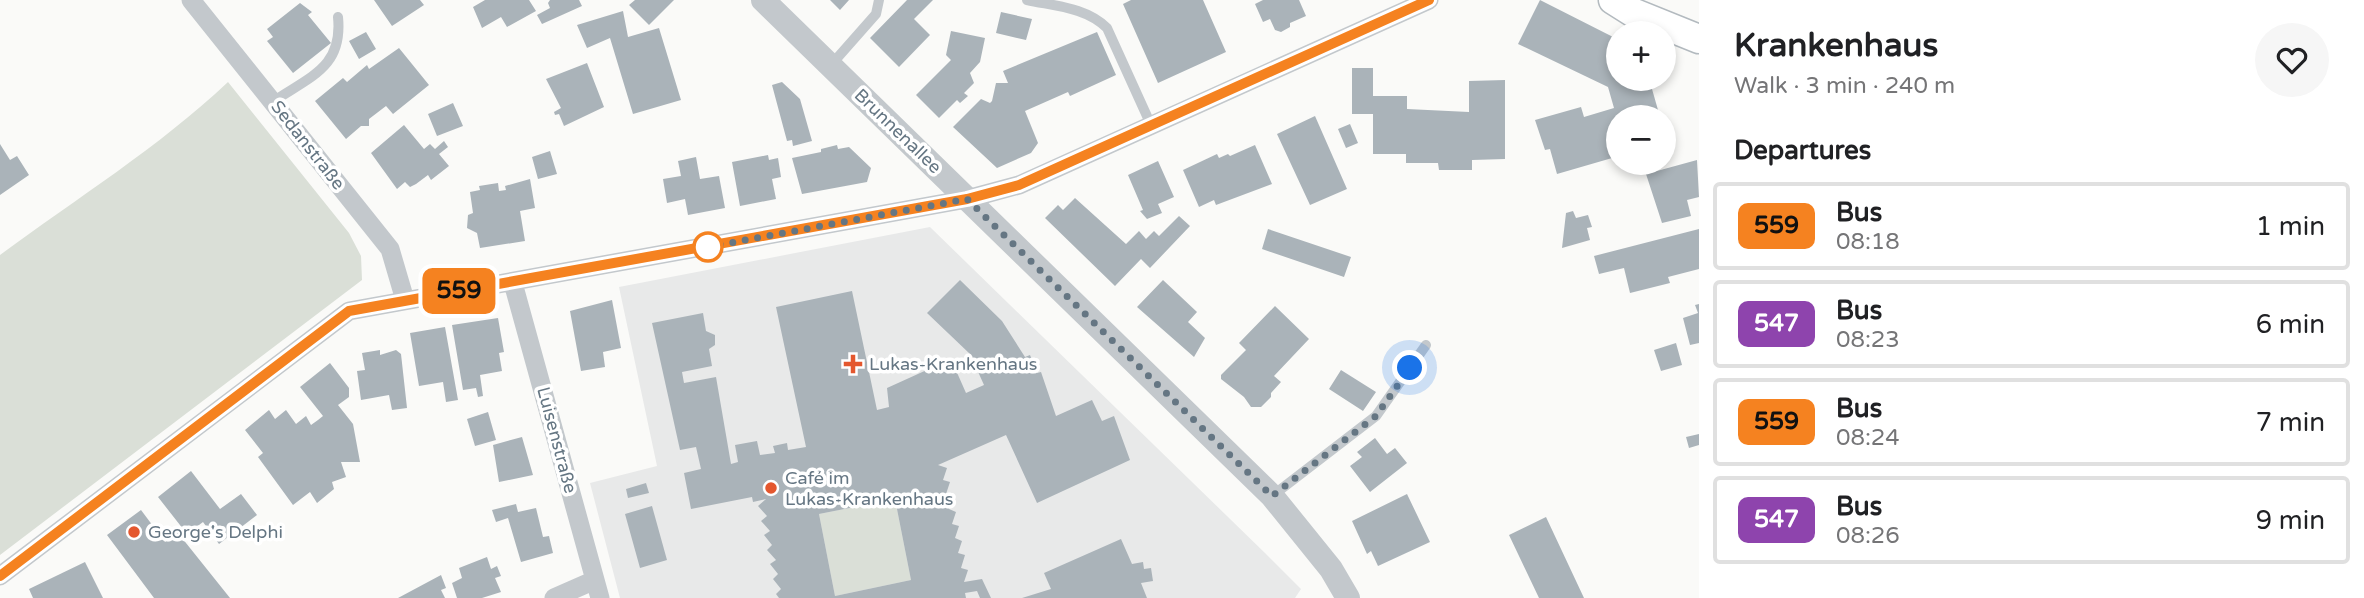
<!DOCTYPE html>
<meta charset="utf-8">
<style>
:root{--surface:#fff;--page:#f6f6f6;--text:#202124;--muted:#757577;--line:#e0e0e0}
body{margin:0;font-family:"Varela Round",sans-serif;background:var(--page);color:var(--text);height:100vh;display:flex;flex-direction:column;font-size:26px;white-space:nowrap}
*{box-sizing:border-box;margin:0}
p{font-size:23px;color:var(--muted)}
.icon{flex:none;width:38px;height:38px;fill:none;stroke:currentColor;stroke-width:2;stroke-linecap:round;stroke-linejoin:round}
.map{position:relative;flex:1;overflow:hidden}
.details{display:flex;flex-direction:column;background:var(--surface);width:665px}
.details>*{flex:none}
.badge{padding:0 14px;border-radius:10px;font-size:24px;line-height:46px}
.buttons{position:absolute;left:1606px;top:21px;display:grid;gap:14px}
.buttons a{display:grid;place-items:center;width:70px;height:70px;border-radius:50%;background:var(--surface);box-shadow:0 4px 10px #0003;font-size:35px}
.you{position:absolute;width:35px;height:35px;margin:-18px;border:5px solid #fff;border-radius:50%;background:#1a73e8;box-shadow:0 0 0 10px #1a73e833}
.map>.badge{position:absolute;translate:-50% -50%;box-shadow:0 0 0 4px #fff}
h2{padding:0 35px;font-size:26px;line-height:63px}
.round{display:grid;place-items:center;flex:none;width:74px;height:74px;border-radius:37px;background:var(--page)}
.head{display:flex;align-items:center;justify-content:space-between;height:119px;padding:0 35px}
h1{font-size:33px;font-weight:700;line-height:52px}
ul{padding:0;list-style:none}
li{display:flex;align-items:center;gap:21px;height:88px;margin:0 14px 10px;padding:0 21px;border:4px solid var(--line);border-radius:7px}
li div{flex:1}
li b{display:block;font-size:26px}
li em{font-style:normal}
li .badge{min-width:77px;font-weight:700;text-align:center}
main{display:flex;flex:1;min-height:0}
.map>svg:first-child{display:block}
.built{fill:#e8e9e9}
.green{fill:#dadfd7}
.building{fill:#aab3b9;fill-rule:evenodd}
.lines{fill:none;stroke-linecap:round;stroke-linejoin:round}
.secondary-casing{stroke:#b3babf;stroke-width:31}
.service{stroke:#c3c8cc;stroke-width:10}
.minor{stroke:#c3c8cc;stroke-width:19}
.tertiary{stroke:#c3c8cc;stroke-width:24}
.secondary{stroke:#fff;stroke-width:28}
.line-casing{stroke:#fff;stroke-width:16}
.line{stroke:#f58220;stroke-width:10}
.walk{stroke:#657683;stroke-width:7;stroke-dasharray:0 12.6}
.stop-dot{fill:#fff;stroke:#f58220;stroke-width:3.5}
.poi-dot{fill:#e4572e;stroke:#fff;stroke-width:2.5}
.labels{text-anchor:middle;stroke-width:7;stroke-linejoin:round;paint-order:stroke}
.street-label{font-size:18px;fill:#657683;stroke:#fff}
.poi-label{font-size:18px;fill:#657683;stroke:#fff;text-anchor:start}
</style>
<main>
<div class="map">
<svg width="1699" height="598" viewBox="0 0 1699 598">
<rect width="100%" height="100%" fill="#fafaf8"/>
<!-- built -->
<path class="built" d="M930,227L1265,553L1301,589L1295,598H620L590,483L657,466L619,287Z"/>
<!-- green -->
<path class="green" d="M228,82L349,233L361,256L362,280L0,555V255C77,198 158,148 228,82Z
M895,499L911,580L835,596L819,514Z"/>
<!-- building -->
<path class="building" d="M374,0H420L424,5L392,26Z
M485,0H529L536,11L507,27L501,17L482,28L473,7Z
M550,0H579L582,6L542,24L537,15L550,8L548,3Z
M635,0H674L649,25L629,5Z
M830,0H849L840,10Z
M907,0H933L914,19L930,35L899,67L870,38Z
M1131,0H1203L1226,52L1158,83L1123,4Z
M1263,0H1299L1306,16L1290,23V27L1281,32L1275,30L1270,19L1263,22L1255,4Z
M1540,0L1619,40V79H1646L1650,82L1660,117H1619V156L1557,174L1550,149L1545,150L1535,120L1581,107L1584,117L1614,108L1608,87L1518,44Z
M300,3L312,12L308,15L331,43L293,73L267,41L273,37L267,29Z
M623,11L628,37L659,28L681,100L633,114L610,38L587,48L577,25Z
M1001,12L1032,19L1026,40L996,33Z
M951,31L985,38L980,62L970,73L974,83L964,93L968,96L960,103L957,100L939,118L916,95L951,60L946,55Z
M366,32L376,49L359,59L349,41Z
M1097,32L1116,75L1070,96L1068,92L1025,111L1038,143L1031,153L997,168L953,127L981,99L990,103L992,101L996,83H1008L1003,71Z
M399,48L429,85L393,114L386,106L369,119V126H361L346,139L315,101L343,78L347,82L367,65L369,69Z
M587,63L604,107L564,126L559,114L555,115L554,112L561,108L546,79Z
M1352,68H1373V96H1407V109L1469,112V81L1505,80V159L1472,160V170H1439L1438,163H1406V154H1373V114H1352Z
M782,82L800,99L812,141L793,146L792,140L787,141L772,85Z
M453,103L463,126L437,136L428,114Z
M1315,116L1347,189L1310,205L1277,134Z
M1350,124L1358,143L1346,148L1338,129Z
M404,125L424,149L430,144L435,149L444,141L448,147L439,154L449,166L431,180L428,175L416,184L410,187L405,182L397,189L371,153Z
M0,144L10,160L17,156L29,175L0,195Z
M837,145L838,149L849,147L871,168L867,182L802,194L792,158L821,152V149Z
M1255,145L1272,184L1216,205L1214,200L1199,207L1183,170L1217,154L1219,158L1228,154L1230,156Z
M550,151L557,174L538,179L532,157Z
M768,155L769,160L778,158L781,177L772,179L776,199L740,206L732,162Z
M696,157L700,179L719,176L725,208L688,215L685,199L667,203L663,179L681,176L678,161Z
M1697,160L1699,197L1687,200L1691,216L1662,223L1646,174Z
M1158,161L1174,197L1158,204L1162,213L1147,219L1140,211L1143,210L1128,175Z
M530,179L535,208L520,211L525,241L480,248L477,233L467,228L468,215L473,213L470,192L480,190L479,186L498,183L499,191L506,190L505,186Z
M1075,198L1126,244L1139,231L1146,239L1154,231L1159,236L1179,216L1190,226L1150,268L1141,259L1115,286L1045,218L1058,205L1063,210Z
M1573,211L1576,218L1588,215L1592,227L1587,228L1590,240L1562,248L1566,213Z
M1268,229L1351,257L1344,277L1262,249Z
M1699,229V269L1668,277L1670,283L1630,293L1624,268L1599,274L1594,256Z
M960,280L1002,321L1025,357L1030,355L1037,373L1041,372L1056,416L1092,400L1102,421L1114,416L1130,460L1037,503L1006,435L938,465L947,468L943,480L950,482L946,494L953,497L949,509L956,512L952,524L959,526L955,538L962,541L958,553L965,555L961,568L968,570L964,582L982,579L991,598H980L977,591L965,593L966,598H779L776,594L781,589L773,579L778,574L770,564L776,560L767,550L772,545L764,535L770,531L761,521L767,516L758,506L766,499L753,502L752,497L691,509L684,473L701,469L696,447L680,450L652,323L703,313L706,331L715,335V345L709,349L712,366L682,372L684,383L716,377L731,464L738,462L735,445L757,441L760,455L775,453L773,446L787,443L788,450L806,447L776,307L852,291L877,410L889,407L887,388L951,359L966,393L984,385L970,354L927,313ZM895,499L911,580L835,596L819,514Z
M1163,280L1197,312L1188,322L1205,338L1194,357L1137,307Z
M612,300L621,348L603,352L605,367L581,371L570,311Z
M1699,304V343L1690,345L1683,318L1698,313L1695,305Z
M1275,306L1309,339L1274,376L1281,382L1271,393V397L1261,407H1251L1244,397L1221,379V375L1246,350L1239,343Z
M498,318L504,352L499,353L502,371L480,375L483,396L478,397L476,388L463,390L452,325Z
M445,327L458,400L446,402L443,382L419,386L410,333Z
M1676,343L1682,365L1661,371L1654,350Z
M380,350V355L396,350L401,354L407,408L392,410L389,395L361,400L357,371L365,370L362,353Z
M330,363L349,388V397L338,405L353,424L360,462H341L346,477L332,482L334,489L317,503L310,492L293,505L258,457L263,453L245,430L269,410L275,419L286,410L296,424L306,416L311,425L318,420L323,416L300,387Z
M1341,370L1376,392L1363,411L1329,389Z
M488,412L496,440L475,446L467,419Z
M1699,434V445L1689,448L1686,437Z
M522,437L533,475L499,482L493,445Z
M1375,438L1387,454L1395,448L1407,463L1370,492L1350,466L1362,457L1357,452Z
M191,471L220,509L241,494L257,515L219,544L203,522L187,534L158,497Z
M646,483L649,493L628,498L626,489Z
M1407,494L1430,542L1378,566L1371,551L1367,554L1352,521Z
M516,504L518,512L536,508L543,537L549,536L553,553L521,562L508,518L496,522L492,510Z
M652,506L667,560L640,568L625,514Z
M141,510L165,542L178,533L230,598H154L107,535Z
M1546,517L1584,598H1539L1509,535Z
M1121,539L1132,564L1143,562L1144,569L1151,568L1153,581L1141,583L1147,598H1022L1051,589L1044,573Z
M487,557L491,569L497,566L501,576L495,578L501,592L482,598H457L452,583L462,578L459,568Z
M85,562L103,598H33L29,589Z
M441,575L446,588L441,590L445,598H398Z"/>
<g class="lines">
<defs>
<path id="secondary" d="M1613,0L1632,12L1699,39"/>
</defs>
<!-- secondary casing -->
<use href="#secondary" class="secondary-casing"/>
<!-- service -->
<path class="service" d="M1027,0C1054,6 1086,7 1107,28L1151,125
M831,65L876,14L879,0
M274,101C311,76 343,67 338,17
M1272,496L1376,416L1426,345"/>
<!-- minor -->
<path class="minor" d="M191,0L390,249L405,300
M513,283L600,598
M0,576L349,311L967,199L1019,185L1429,0
M554,598L595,580"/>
<!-- tertiary -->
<path class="tertiary" d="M763,0L1272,496L1331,569L1348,598"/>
<!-- secondary -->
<use href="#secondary" class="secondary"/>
</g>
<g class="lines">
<defs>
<path id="line" d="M0,576L349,311L967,199L1019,185L1429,0"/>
</defs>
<!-- line casing -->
<use href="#line" class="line-casing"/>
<!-- line -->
<use href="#line" class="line"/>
<!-- walk -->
<path class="walk" d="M708,247L967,199L1272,496L1376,416L1410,368"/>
</g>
<!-- markers -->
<circle class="stop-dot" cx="708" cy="247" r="14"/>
<g class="poi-dot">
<path d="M849.5 353.5h7v7h7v7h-7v7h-7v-7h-7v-7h7z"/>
<circle cx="771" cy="488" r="7"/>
<circle cx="134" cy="532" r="7"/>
</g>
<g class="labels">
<!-- street labels -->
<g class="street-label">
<text transform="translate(898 131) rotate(44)" y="6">Brunnenallee</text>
<text transform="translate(308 145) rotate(52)" y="6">Sedanstraße</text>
<text transform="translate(557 440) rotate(75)" y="6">Luisenstraße</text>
</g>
<!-- poi labels -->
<g class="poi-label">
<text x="869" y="370">Lukas-Krankenhaus</text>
<text x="785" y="484">Café im<tspan x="785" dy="21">Lukas-Krankenhaus</tspan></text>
<text x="148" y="538">George's Delphi</text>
</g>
</g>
</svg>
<div class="buttons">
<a>+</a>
<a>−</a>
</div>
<div class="you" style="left:1410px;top:368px"></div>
<b class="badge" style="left:459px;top:291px;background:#f58220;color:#111">559</b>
</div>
<section class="details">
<div class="head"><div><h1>Krankenhaus</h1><p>Walk · 3 min · 240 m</p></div><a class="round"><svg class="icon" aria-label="heart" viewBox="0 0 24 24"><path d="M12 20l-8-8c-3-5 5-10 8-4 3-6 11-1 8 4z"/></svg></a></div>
<h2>Departures</h2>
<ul>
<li><span class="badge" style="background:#f58220;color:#111">559</span><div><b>Bus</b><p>08:18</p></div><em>1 min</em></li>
<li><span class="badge" style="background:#8e44ad;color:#fff">547</span><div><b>Bus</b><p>08:23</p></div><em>6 min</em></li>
<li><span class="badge" style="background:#f58220;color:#111">559</span><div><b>Bus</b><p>08:24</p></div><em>7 min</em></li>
<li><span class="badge" style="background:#8e44ad;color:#fff">547</span><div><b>Bus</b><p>08:26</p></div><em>9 min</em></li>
</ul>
</section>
</main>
